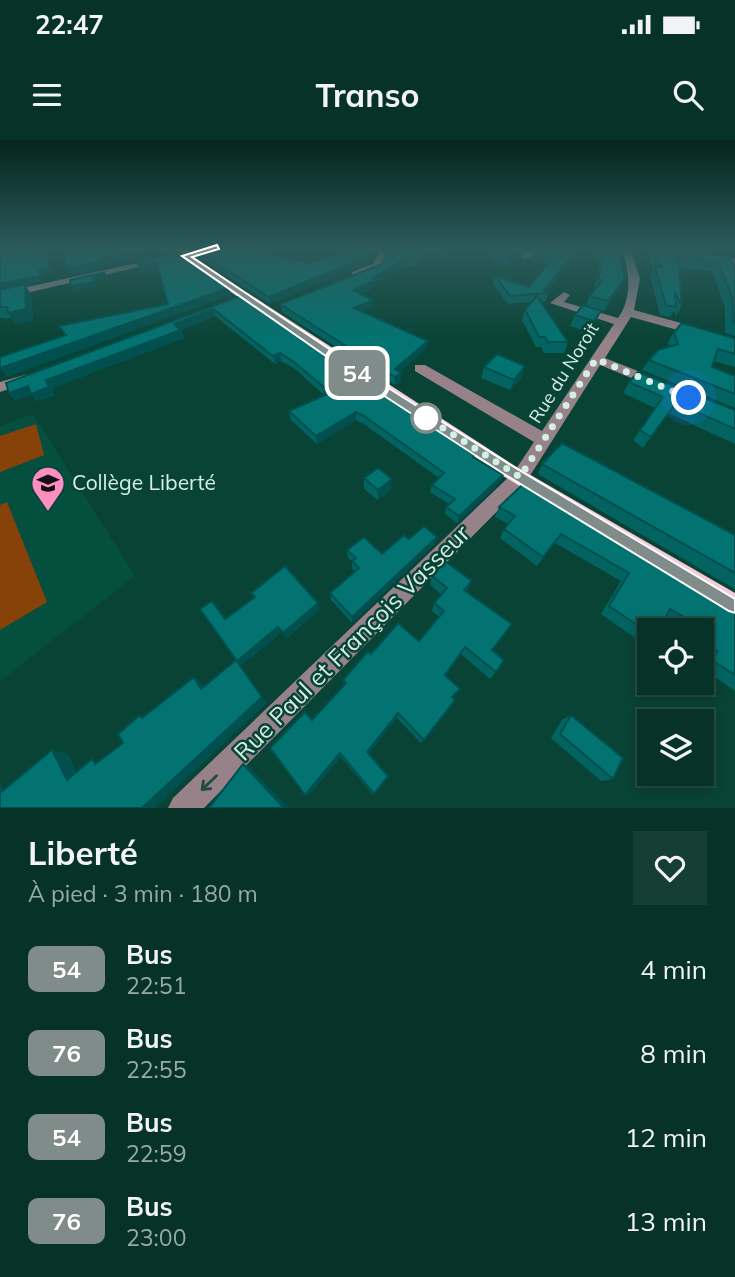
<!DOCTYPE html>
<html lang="fr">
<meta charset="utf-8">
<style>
:root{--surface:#073228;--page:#153e34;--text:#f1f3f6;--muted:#98aaa8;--line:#284d45}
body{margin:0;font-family:Mulish,sans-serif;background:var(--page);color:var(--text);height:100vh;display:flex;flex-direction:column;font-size:26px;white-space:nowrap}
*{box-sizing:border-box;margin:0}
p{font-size:23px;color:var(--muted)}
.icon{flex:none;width:38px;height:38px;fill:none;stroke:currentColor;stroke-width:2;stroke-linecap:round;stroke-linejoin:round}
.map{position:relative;height:668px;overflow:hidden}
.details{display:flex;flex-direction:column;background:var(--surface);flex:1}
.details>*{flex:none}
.badge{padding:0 14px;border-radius:10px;font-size:24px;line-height:46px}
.controls{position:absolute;left:637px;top:478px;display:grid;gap:14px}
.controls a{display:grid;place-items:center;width:77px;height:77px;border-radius:0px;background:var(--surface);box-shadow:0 4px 10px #0003,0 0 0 2px var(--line);font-size:35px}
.you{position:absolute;width:35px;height:35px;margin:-18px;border:5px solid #fff;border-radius:50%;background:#1a73e8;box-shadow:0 0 0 10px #1a73e833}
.map>.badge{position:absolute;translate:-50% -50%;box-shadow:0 0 0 4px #fff}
.round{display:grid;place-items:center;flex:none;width:74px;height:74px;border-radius:0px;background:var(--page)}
.overview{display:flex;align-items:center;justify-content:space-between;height:119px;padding:0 28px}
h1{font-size:33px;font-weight:700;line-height:52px}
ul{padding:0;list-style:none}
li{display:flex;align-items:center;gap:21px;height:84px;padding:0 28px}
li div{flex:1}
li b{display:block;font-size:26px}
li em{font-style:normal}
li .badge{min-width:77px;font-weight:700;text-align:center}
.status{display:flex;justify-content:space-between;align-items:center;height:49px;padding:0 35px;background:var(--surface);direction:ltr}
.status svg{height:19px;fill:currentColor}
header{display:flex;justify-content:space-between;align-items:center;height:91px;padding:0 28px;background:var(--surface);font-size:32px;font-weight:700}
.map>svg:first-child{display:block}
.built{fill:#054f3e}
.green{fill:#87420a}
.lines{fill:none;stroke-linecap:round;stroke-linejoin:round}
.minor{fill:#97828a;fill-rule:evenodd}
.major{fill:#f5cbdc;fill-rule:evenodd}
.wall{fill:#026361}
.shaded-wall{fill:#01504f}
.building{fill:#027371;stroke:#01504f;stroke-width:2}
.oneway{stroke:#1e4c42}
.line{fill:#808c89;stroke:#fff;stroke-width:2}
.walk{stroke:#d4efe5;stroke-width:7;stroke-dasharray:0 12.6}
.stop-dot{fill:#fff;stroke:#808c89;stroke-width:3.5}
.labels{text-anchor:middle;stroke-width:5;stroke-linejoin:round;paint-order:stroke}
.far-street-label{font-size:18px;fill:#d4efe5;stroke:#094335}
.poi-label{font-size:21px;fill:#d4efe5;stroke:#094335;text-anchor:start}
.near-street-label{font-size:24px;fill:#d4efe5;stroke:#094335}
</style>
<div class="status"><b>22:47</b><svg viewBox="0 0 49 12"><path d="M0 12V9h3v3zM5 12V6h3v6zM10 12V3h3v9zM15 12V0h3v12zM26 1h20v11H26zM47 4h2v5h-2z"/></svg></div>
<header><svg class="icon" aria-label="menu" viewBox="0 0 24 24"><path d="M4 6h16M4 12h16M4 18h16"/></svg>Transo<svg class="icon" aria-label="search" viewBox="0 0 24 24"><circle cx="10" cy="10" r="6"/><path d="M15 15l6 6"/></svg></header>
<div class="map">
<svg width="735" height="668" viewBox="0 0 735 668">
<rect width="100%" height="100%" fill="#094335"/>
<!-- built -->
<path class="built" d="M33,274L135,436L0,541V286Z"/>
<!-- green -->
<path class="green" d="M36,284L44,315L0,332V296Z
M7,362L47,462L0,490V365Z"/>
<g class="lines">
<!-- minor -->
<path class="minor" d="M206,108H222L0,159V153Z
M381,108H390L381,128L352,136V132L373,124Z
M529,108H537L538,112L529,119H523L521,117Z
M622,108H630L640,139L634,170L735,198V206L631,177L605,218L663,241V247H653L600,225L526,342L204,668H168L173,658L514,332L534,302L415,231V225H425L542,291L614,184L550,163L564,152L570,155L564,162L618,178C633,156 629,131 622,108Z
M730,119H735V127L730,124Z
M28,234L35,238L33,241L0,252V242Z"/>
<!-- major -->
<path class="major" d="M175,108H185L197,120L515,326L735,453V476L503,336L189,124Z"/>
</g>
<!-- wall -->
<path class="wall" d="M0,108L10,112L43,110L50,114L53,132L42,135L43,141L25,145L31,154L33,180L15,184L11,178H0Z
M205,108H281L265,113L307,123L371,122L270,164L197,116L195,110Z
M389,108H457L448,116L436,113L417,126L401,128L375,144V147L361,154L373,160V167L362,172L428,201L427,208L399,232L401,241L395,245L282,172L280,164L382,124Z
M498,108H526L519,118L508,125L491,120L492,113Z
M538,108H571L572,115L569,123L547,152L548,153L546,161L541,162L568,202L564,213H544L541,207H536L522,180L525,169L531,162L508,164L493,144L495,136L529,147L547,125L531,121L533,113L538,109Z
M595,108H617L625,138L621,147L604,171L587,166L596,181L589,192L570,186L575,175L586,166L590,156L596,149H594L599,126L594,111Z
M646,108H716L712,113Z
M653,110L727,116L735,127V196L725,193V167L712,131L679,128L682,166L676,176L674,171L670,177L660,175L650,136L653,129L649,119Z
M240,156L456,303L474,317L500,342L457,383L445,374L446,367L449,364L430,352L432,345L439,338L364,284L356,280L317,304L290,279L289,271L324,255L295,229L281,221L275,224L215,176L181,190L184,198L52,248L55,255L37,261L32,255L15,260L9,253Z
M674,192L735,198V227L714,221L712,227L735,236V268L642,230L649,220L669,207L668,202Z
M484,227L522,237L510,250L481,238Z
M629,242L735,270V304L668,273L643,308L633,300L655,268L623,253Z
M542,324L735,395V449L538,334Z
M364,338L391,350L378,360L364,349Z
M499,367L735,470V551L702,528V522L704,518L702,516V490H682L664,480L649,490V501L644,504L601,474L621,441L555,403L537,426L500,398L504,389L508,384L495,377Z
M409,399L435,404L352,483L331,460L330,453L355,431L352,429V421L348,418L347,410L382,414Z
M432,436L472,441L466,452L492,510L496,532L490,539L461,514L445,536L453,558L455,560L421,603L397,578L368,614L388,636L373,655L341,617L308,656L312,580L344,545L343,540L371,514L419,501L439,477L432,471L434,463L442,455L430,445Z
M571,575L613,639L601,641L551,598L562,580Z"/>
<!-- shaded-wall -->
<path class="shaded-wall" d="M161,108H174L175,112L104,125L100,118Z
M261,108H281L255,117L253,110Z
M375,108H378L371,122L270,164L269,157Z
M434,108H436V113L417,126L418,119Z
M450,108H457L448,116L449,109Z
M523,108H526L519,118L508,125L510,117Z
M47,109L50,114L53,132L42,135L43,141L25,145L31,154L33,180L15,184L8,173L26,169L0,150V144L39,130Z
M572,115L569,123L546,153L544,151Z
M101,121L104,127L71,135L67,128Z
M156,121L159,129L142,132L138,125Z
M401,121V128L375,144V147L353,157V150Z
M105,132L108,137L94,141L96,147L74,151L71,146L92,136Z
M625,138L621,147L604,171L608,161Z
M229,148L231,155L7,237L0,228Z
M373,160V167L354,176V168Z
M213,169L215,176L177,191L174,184Z
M601,171L596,181L589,192L594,181Z
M181,190L184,198L52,248L55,255L37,261L32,255L15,260L9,253Z
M428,201L427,208L394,237L395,229Z
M280,213L281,221L275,224L273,216Z
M525,226L522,237L510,250L514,240Z
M401,233V241L395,245V237Z
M356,272V280L317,304L316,296Z
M503,335L500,342L457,383L459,376Z
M392,339L391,350L378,360V350Z
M437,397L435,404L352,483V477Z
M318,463L320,470L286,499L283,493Z
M278,487L281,493L241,526L237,521Z
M236,520L267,563L155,668H142Z
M194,537L202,544L209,555L201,549Z
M398,573L397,578L367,616V612Z
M52,610L68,614L82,642L67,640Z
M340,613L341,617L308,656L305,655Z
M243,624L251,628L289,668H284Z
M0,642L8,663H0Z"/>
<!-- building -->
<path class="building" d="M0,108H7V112L35,108H41L42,110L47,109L50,128L39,130L40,136L0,144Z
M83,108H161L100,118L101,121L67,128L64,115L84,111Z
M205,108H261L253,110L307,123L354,109V108H375L371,115L269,157L195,110Z
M389,108H434L418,119L401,121L372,139L375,140L353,150L373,160L354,168L428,201L395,229L401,233L395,237L280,164L382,124Z
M498,108H523L521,111L510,117L492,113Z
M541,108H571L572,115L544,151L548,153L510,156L495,136L529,147L553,118L533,113Z
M600,108H617L625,138L608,161L590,156L602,140L598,139L603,117Z
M653,110L727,116L735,127V183L733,182L732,157L718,122L675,117L679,124L682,166L675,152L676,167L666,165L655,126L662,127Z
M179,112L229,148L0,228V217L66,195L59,186L168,164L156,121L138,125L137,122Z
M105,132L92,136L94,142L71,146L70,140Z
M25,144L26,169L8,173L7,167H0V150Z
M240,156L457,300L455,302L474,315L473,317L503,335L459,376L446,367L455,359L432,345L444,333L364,276L356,272L316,296L289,271L327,254L324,252L327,250L294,222L280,213L273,216L213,169L174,184L181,190L46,240L49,247L31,254L28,246L9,253L6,243Z
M537,156L568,202H548L545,197H539L525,169Z
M583,165L601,171L594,181L575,175Z
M682,183L733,198H735V214L718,209L712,227L735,236V254L649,220L658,210L678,204L674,192Z
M497,214L525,226L514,240L484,227Z
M638,232L735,270V289L676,263L651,297L640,290L663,257L629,242Z
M562,303L735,395V433L542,324Z
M378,328L392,339L378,350L364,338Z
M523,344L735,470V535L713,521L717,511L702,501V490H692L695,483L670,469L659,490H649V493L609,466L629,433L561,394L543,417L504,389L515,376L499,367Z
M424,386L437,397L352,477L330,453L359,428L352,421L356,418L347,410L364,397L382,414L404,395L409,399Z
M445,421L472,441L464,450L512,484L492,510L504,520L496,532L465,507L445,535L460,549L452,557L455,560L424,600L398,573L367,612L388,636L374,654L340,613L305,655L270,608L305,572L312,580L346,543L343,540L368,511L371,514L398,483L419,501L444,471L434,463L447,448L432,436Z
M285,426L318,463L283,493L278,487L237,521L200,469L212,461L225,479L255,457L251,453Z
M236,520L262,557L142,668H0V653L52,610L67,640L92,619L95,624L123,603L118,594L140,575L142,578L194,537L201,549Z
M571,575L623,618L613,639L560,594Z
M243,624L284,668H209Z"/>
<!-- one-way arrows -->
<defs><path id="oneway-shaft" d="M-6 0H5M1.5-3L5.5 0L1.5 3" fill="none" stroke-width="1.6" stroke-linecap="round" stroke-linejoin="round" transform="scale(1.75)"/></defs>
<use class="oneway" href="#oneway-shaft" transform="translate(209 643) rotate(136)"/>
<!-- sky -->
<linearGradient id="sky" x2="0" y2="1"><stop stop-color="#05251d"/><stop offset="0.54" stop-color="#2c5b5c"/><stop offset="1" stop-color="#2c5b5c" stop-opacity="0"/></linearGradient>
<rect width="735" height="201" fill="url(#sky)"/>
<!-- line -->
<path class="line" d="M217,105L219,109L192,117L374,239L514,327L735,459V473L729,471L504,334L366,244L182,116Z"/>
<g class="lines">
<!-- walk -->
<path class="walk" d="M426,278L424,276L520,337L596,219L689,258"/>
</g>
<!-- icons -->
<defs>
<symbol id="school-pin" viewBox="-11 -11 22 30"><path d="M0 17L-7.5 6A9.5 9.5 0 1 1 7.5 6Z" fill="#fd8ec1" stroke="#094335"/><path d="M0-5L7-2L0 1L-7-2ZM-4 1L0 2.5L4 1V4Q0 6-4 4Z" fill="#111"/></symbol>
</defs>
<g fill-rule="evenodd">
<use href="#school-pin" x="29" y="324" width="38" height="52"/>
</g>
<!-- markers -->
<circle class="stop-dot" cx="426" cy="278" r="14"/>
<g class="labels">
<!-- far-street labels -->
<g class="far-street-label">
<text transform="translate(564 233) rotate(-58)" y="6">Rue du Noroit</text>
</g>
<!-- poi labels -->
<g class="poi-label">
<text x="72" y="350">Collège Liberté</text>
</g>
<!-- near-street labels -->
<g class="near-street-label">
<text transform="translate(352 503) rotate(-45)" y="8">Rue Paul et François Vasseur</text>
</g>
</g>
</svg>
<div class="controls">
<a><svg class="icon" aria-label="locate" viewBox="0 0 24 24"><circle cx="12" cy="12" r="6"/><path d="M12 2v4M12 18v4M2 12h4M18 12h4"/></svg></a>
<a><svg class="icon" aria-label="layers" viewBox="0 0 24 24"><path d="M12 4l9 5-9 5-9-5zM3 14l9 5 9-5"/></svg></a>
</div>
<div class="you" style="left:689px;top:258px"></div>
<b class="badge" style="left:357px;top:233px;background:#808c89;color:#fff">54</b>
</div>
<section class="details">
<div class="overview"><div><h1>Liberté</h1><p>À pied · 3 min · 180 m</p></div><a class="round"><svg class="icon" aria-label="heart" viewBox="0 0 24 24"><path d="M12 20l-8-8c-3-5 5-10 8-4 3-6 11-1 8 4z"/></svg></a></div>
<ul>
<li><span class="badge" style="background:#808c89;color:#fff">54</span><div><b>Bus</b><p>22:51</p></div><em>4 min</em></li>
<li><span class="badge" style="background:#808c89;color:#fff">76</span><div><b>Bus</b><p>22:55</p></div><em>8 min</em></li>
<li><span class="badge" style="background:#808c89;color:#fff">54</span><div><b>Bus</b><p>22:59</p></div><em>12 min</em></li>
<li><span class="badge" style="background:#808c89;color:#fff">76</span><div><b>Bus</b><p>23:00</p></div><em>13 min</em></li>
</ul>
</section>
